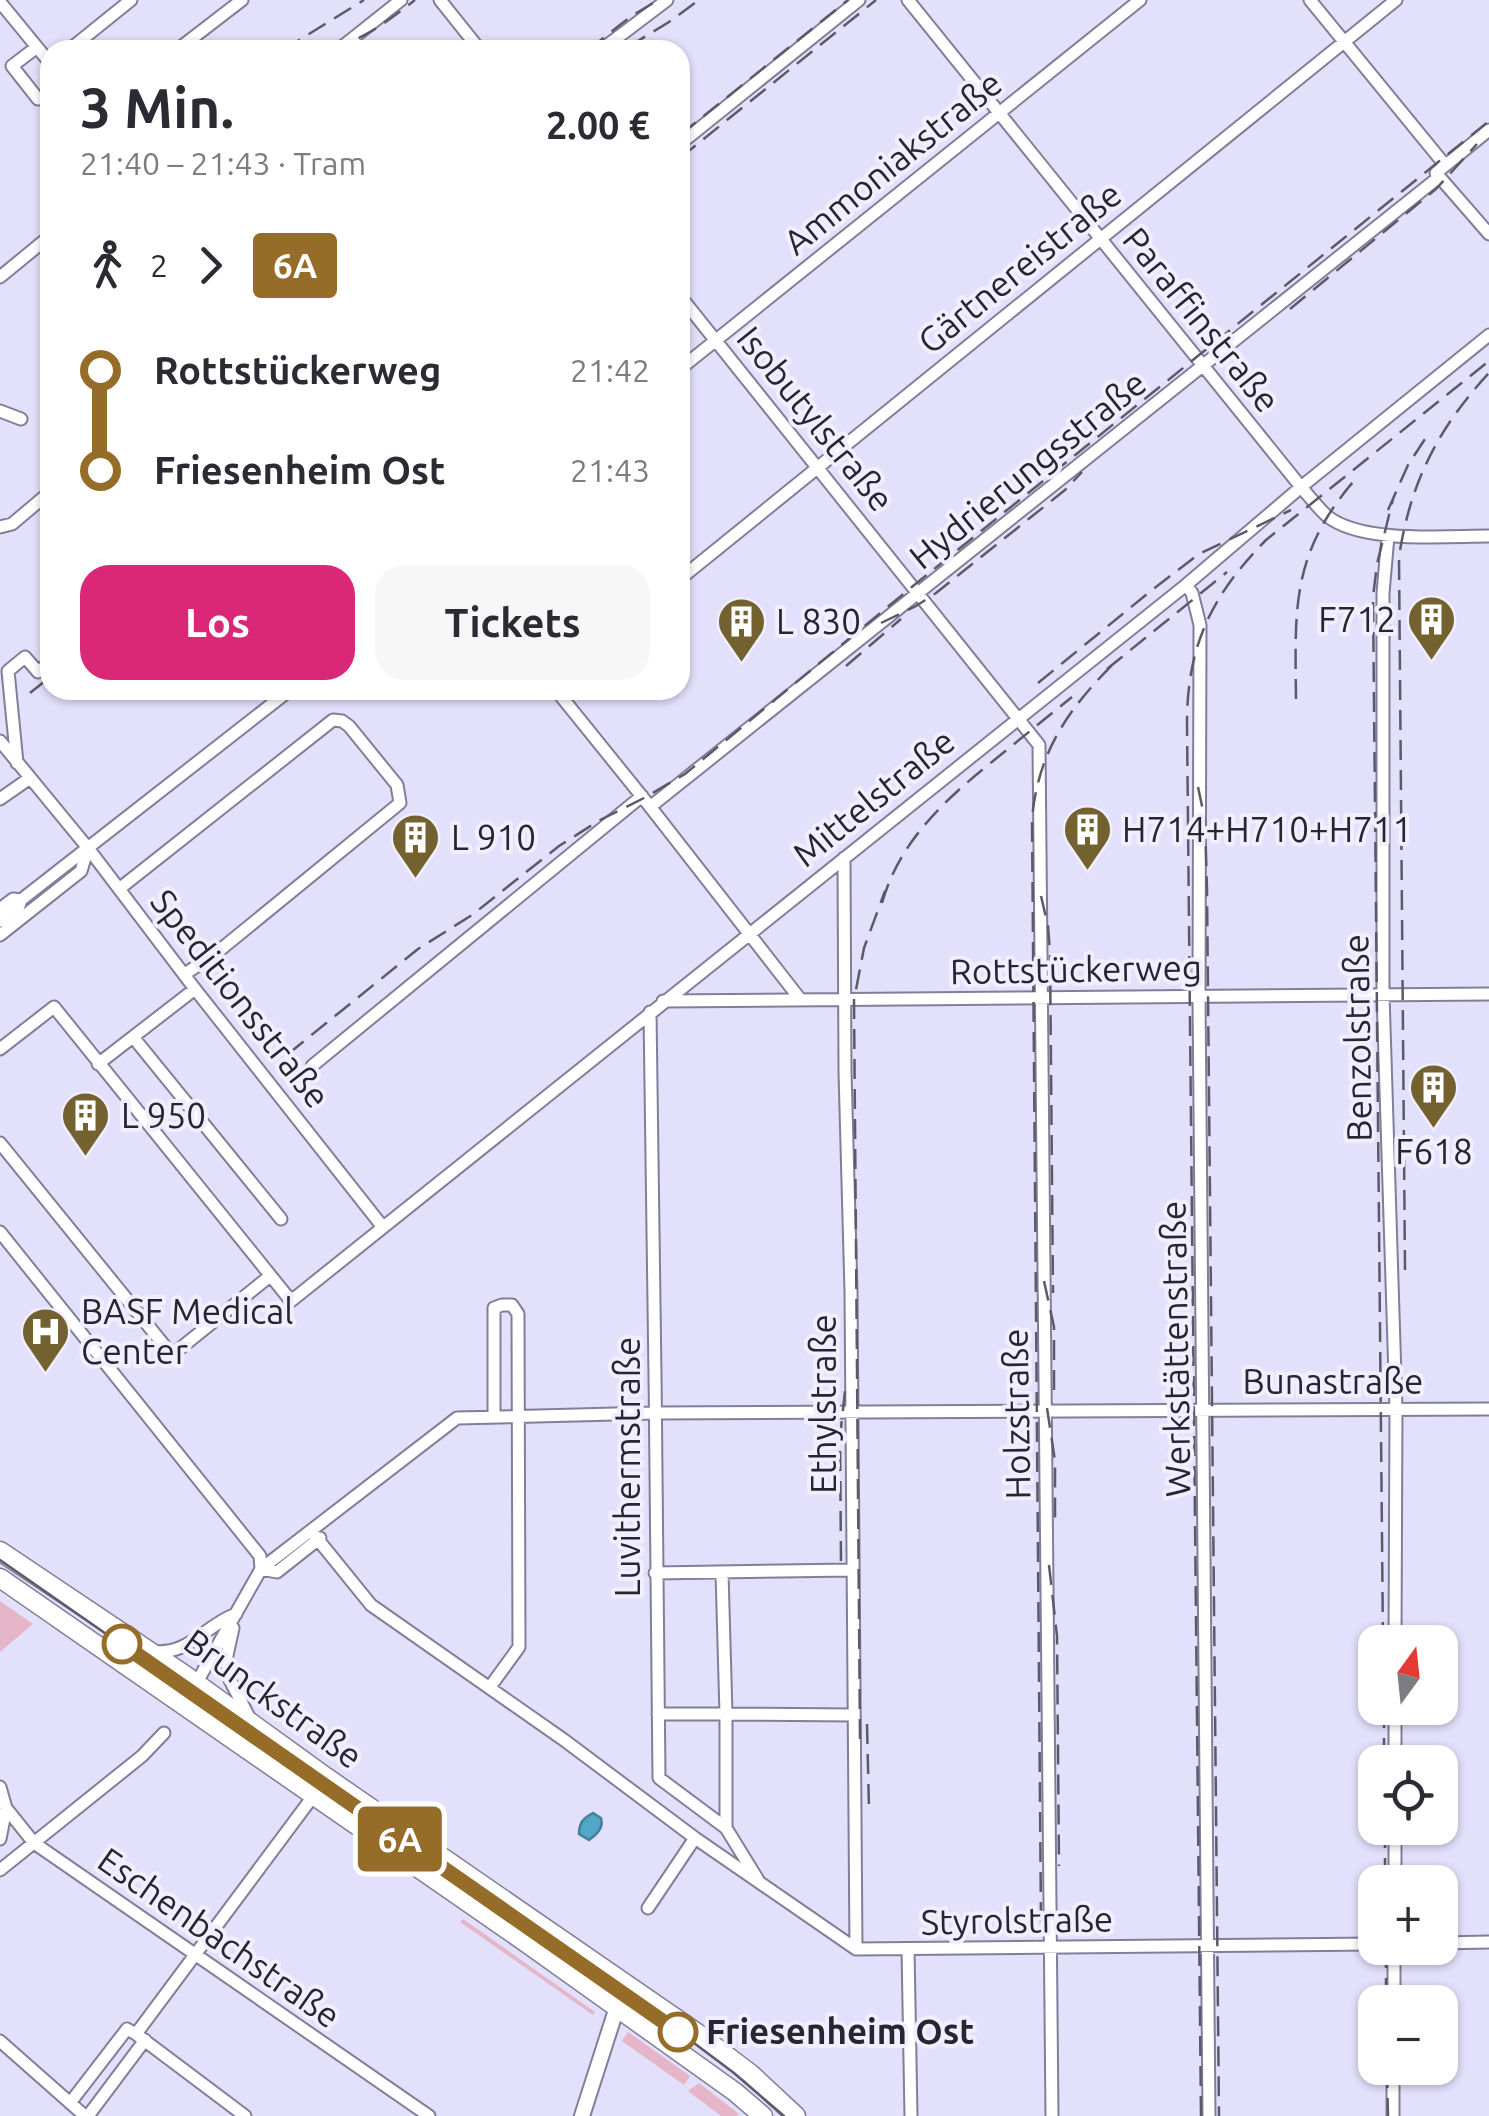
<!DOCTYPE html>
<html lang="de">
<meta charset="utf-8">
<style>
:root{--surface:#fff;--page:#f7f7f7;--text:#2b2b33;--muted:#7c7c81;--accent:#db2777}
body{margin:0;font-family:Ubuntu,sans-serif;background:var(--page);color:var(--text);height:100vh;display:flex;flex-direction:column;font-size:38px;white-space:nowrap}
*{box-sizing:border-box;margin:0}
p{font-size:32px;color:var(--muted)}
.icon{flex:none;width:55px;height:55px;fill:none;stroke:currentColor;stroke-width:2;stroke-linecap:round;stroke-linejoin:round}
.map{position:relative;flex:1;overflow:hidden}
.details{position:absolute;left:40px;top:40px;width:650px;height:660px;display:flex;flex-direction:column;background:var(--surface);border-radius:30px;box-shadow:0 2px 8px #0004}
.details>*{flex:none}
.badge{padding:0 20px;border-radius:8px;font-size:35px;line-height:65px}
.needle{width:65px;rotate:15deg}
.tools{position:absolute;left:1358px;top:1625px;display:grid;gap:20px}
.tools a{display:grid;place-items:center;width:100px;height:100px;border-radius:20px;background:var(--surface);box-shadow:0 2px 8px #0004;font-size:50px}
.map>.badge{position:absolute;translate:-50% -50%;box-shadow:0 0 0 5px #fff}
.legs{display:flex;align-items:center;gap:15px;height:110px;padding:0 40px;font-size:32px}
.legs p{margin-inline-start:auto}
.overview{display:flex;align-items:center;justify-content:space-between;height:170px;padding:0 40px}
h1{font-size:55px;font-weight:700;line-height:75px}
.primary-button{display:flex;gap:20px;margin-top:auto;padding:20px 40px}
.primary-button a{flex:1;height:115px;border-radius:30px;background:var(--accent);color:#fff;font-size:40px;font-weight:700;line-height:115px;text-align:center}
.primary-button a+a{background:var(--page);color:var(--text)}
ul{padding:0 40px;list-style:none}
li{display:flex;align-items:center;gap:35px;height:100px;font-size:38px}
li i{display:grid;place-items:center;width:15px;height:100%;margin:0 12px;background:currentColor}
li i::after{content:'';width:25px;height:25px;margin:-12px;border:8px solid;border-radius:50%;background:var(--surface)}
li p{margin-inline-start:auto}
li:first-child i{background:linear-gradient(#0000 50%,currentColor 0)}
li:last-child i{background:linear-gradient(currentColor 50%,#0000 0)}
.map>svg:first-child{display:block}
.green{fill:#e4b6c7}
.water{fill:#52a6c7;stroke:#45809a;stroke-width:2.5}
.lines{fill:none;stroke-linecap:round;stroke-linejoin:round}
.minor-casing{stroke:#817f97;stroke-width:15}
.tertiary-casing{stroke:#817f97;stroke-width:18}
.primary-casing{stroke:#817f97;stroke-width:21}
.minor{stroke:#fff;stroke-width:11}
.tertiary{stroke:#fff;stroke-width:14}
.primary{stroke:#fff;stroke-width:18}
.tram{stroke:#5c5a69;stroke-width:2.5}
.rail{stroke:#5c5a69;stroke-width:2.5;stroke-dasharray:20 10;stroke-linecap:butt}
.line-1-casing{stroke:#fff;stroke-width:22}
.line-1{stroke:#966c29;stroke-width:15}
.stop-1-dot{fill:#fff;stroke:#966c29;stroke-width:5}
.labels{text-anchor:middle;stroke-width:8;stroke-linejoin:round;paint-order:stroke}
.street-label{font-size:35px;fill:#272630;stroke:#f0eeff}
.poi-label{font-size:35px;fill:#272630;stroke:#f0eeff;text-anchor:start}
.stop-label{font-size:35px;font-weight:bold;fill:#272630;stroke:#f0eeff;text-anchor:start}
</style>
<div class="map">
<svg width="1489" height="2116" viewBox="0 0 1489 2116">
<rect width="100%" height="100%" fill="#e2e0fb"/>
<!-- green -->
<path class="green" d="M0,1601L33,1624L0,1652Z
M53,1620L609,2007V2013L49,1625Z
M463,1919L595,2012L593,2015L460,1922Z
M628,2032L690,2076L684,2085L622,2041Z
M699,2083L739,2114L737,2116H721L688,2091Z"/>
<!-- water -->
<path class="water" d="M593,1813L601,1818C604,1828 597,1834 589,1840L579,1834C579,1823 583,1818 593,1813Z"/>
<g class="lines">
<defs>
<path id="minor" d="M440,0L480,50
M908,0L1301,487C1309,496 1318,508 1327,516C1362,544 1446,536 1489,536
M1310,0L1445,165
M0,2L50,63
M37,47L12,66L38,99L50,97
M69,50L131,0
M177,50L242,0
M338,50L401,0
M601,50L667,0
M1489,130L1436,173L1489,234
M680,144L859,0
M0,277L50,236
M680,296L1039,745L1052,2116
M680,369L1140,0
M0,411L21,419
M0,527L12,524L50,492
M1388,536L1383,593V994L1396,1409L1395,1642
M680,579L1396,0
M1186,585L1192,593L1200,625L1199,997L1209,2116
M556,690L648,804L800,999
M0,741L88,848L195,989L382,1226
M17,763L8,671L25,657L38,672L50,662
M0,799L30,778
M650,807L1439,177
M844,858L845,1072L851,1291L856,1949
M119,889L333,720L342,721L349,726L397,785L400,803L220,950L185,974
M0,909L13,899L21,900L290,690
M0,921L19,906L21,900
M0,935L81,871L88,848
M663,1001L1489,994
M650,1012C655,1267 656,1523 659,1778L726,1828L758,1880
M133,1037L281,1219
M0,1049L54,1007L291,1301L1186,585L1301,487L1489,335
M98,1064L195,989
M312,1066L642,796
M0,1143L172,1355L270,1276
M0,1232L260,1556L261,1569
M311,1531L371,1605L564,1740L695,1838L648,1908
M261,1569L277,1572L320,1538
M655,1573L852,1570
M233,1628L226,1660L230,1680L250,1719
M151,1651C188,1657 205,1625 236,1614
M490,1687L519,1647L518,1314L512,1305H502L494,1308V1417
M184,1705L261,1569L457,1418L654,1413L1489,1409
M658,1714H726L722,1573
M1395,1762V1708
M0,1787L6,1808L34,1843L429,2116
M726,1828V1714L853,1715
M695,1838L856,1949L1375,1944
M0,1839L6,1808
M0,1870L142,1756L164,1733
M1395,1882V1828
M1440,1943L1489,1942
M908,1949L911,2116
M1394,2002V1948
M136,2034L314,1795
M0,2041L85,2116
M70,2103L127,2029L136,2034L245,2116
M88,2116L145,2040
M1393,2116V2068"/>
<path id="tertiary" d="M582,2116L617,2007L620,1981"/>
<path id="primary" d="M0,1551L185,1675L326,1777L697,2033L751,2074L796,2116
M0,1578L528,1944L735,2092L763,2116"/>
</defs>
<!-- minor casing -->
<use href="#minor" class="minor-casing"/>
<!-- tertiary casing -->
<use href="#tertiary" class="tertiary-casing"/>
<!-- primary casing -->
<use href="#primary" class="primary-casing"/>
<!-- minor -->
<use href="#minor" class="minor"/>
<!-- tertiary -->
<use href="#tertiary" class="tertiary"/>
<!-- primary -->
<use href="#primary" class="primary"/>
<!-- tram -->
<path class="tram" d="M0,1560L694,2043L734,2073L784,2116"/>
<!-- rail -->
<path class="rail" d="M628,47L669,22L699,0
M283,50L364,0
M331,50C365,38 387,22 415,0
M588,50L630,17L658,0
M680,135L848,0
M680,158L876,0
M1290,309L1436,189L1477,144
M1388,510L1408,465L1425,439
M881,623L916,606L936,593L1065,490L1082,472
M45,642L50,638
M846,666L901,619
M1107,669L1227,572
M1038,683L1152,590L1199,554L1291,510
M30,693L50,677
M1296,699C1295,609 1291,555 1353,482
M1198,787L1205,820L1207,890L1219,2116
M1041,896L1048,926L1050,952L1053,1293
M882,903C900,839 948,797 998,757C1023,737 1047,717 1072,697
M288,1054L418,949L472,915L559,846L600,820L644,798L685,774L913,586L1489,121
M1405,1270L1399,557C1410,483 1438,428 1489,373
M1044,1281L1054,1327V1399
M1047,1408L1055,1461V1518
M841,1561L840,1437L846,1382
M1049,1565L1057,1636L1059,1866
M1383,1642L1373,597L1377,564L1393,499
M1384,1708V1762
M867,1724L869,1809
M860,1739L854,1000L864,948L885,891
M1385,1828V1882
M1041,1922L1032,819C1038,750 1070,707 1117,660
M1386,1948V2002
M1387,2068L1388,2116
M1201,2116L1187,723C1187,645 1212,595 1266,540L1489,361"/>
</g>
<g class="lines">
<defs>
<path id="line-1" d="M122,1644L678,2032"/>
</defs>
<!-- line-1 casing -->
<use href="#line-1" class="line-1-casing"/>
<!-- line-1 -->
<use href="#line-1" class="line-1"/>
</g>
<!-- icons -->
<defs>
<symbol id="building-pin" viewBox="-11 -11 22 30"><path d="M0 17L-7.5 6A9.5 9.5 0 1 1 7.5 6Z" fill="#736230" stroke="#f0eeff"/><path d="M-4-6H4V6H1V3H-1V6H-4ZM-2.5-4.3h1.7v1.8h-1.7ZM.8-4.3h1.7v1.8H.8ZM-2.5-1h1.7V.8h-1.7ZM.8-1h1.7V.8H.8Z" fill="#fff"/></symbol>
<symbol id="hospital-pin" viewBox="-11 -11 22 30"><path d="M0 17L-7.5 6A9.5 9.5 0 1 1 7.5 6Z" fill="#736230" stroke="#f0eeff"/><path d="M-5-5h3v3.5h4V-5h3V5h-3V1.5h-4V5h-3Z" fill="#fff"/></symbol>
</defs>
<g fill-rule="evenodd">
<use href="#building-pin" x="1404" y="592" width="55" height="75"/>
<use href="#building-pin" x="714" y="594" width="55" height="75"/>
<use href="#building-pin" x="1060" y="802" width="55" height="75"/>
<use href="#building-pin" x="388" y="810" width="55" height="75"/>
<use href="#building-pin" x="1406" y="1060" width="55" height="75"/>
<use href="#building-pin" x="58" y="1088" width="55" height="75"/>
<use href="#hospital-pin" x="18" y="1304" width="55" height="75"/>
</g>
<!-- markers -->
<g class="stop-1-dot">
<circle cx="122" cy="1644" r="18"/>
<circle cx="678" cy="2032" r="18"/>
</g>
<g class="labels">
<!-- street labels -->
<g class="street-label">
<text transform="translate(893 163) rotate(-39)" y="12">Ammoniakstraße</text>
<text transform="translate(1020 268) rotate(-39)" y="12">Gärtnereistraße</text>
<text transform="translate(1201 320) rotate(51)" y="12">Paraffinstraße</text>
<text transform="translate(815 419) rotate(51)" y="12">Isobutylstraße</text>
<text transform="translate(1028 470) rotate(-39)" y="12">Hydrierungsstraße</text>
<text transform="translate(874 798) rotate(-39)" y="12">Mittelstraße</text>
<text transform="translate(1076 970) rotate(-1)" y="12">Rottstückerweg</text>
<text transform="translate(240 999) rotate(52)" y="12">Speditionsstraße</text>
<text transform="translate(1358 1038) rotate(-91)" y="12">Benzolstraße</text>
<text transform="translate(1176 1349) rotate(-91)" y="12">Werkstättenstraße</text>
<text x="1333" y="1394">Bunastraße</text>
<text transform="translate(824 1404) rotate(-90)" y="12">Ethylstraße</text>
<text transform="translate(1017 1414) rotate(-91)" y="12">Holzstraße</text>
<text transform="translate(628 1467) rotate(-90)" y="12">Luvithermstraße</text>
<text transform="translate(273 1699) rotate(36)" y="12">Brunckstraße</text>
<text transform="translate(1017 1921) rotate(-1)" y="12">Styrolstraße</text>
<text transform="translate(219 1938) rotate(35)" y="12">Eschenbachstraße</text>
</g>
<!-- poi labels -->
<g class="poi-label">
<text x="1396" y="632" text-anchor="end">F712</text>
<text x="776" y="634">L 830</text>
<text x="1122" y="842">H714+H710+H711</text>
<text x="451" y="850">L 910</text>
<text x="121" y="1128">L 950</text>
<text x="1434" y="1164" text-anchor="middle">F618</text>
<text x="81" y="1324">BASF Medical<tspan x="81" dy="40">Center</tspan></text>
</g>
<!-- stop labels -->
<g class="stop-label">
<text x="706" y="2044">Friesenheim Ost</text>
</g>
</g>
</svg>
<div class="tools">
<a><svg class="needle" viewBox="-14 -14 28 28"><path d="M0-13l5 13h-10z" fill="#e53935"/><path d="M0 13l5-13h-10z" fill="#7c7c81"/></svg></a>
<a><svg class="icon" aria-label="locate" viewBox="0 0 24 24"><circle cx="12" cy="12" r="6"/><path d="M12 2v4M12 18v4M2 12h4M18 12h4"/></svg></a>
<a>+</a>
<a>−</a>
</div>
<b class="badge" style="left:400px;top:1839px;background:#966c29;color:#fff">6A</b>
<section class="details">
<div class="overview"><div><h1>3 Min.</h1><p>21:40 – 21:43 · Tram</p></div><b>2.00 €</b></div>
<div class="legs"><svg class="icon" aria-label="walk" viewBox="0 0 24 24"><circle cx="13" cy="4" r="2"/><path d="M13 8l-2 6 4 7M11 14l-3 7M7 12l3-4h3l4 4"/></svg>2<svg class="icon" aria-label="forward" viewBox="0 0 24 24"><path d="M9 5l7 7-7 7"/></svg><b class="badge" style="background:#966c29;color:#fff">6A</b></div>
<ul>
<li><i style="color:#966c29"></i><b>Rottstückerweg</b><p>21:42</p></li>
<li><i style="color:#966c29"></i><b>Friesenheim Ost</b><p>21:43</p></li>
</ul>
<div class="primary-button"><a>Los</a><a>Tickets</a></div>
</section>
</div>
